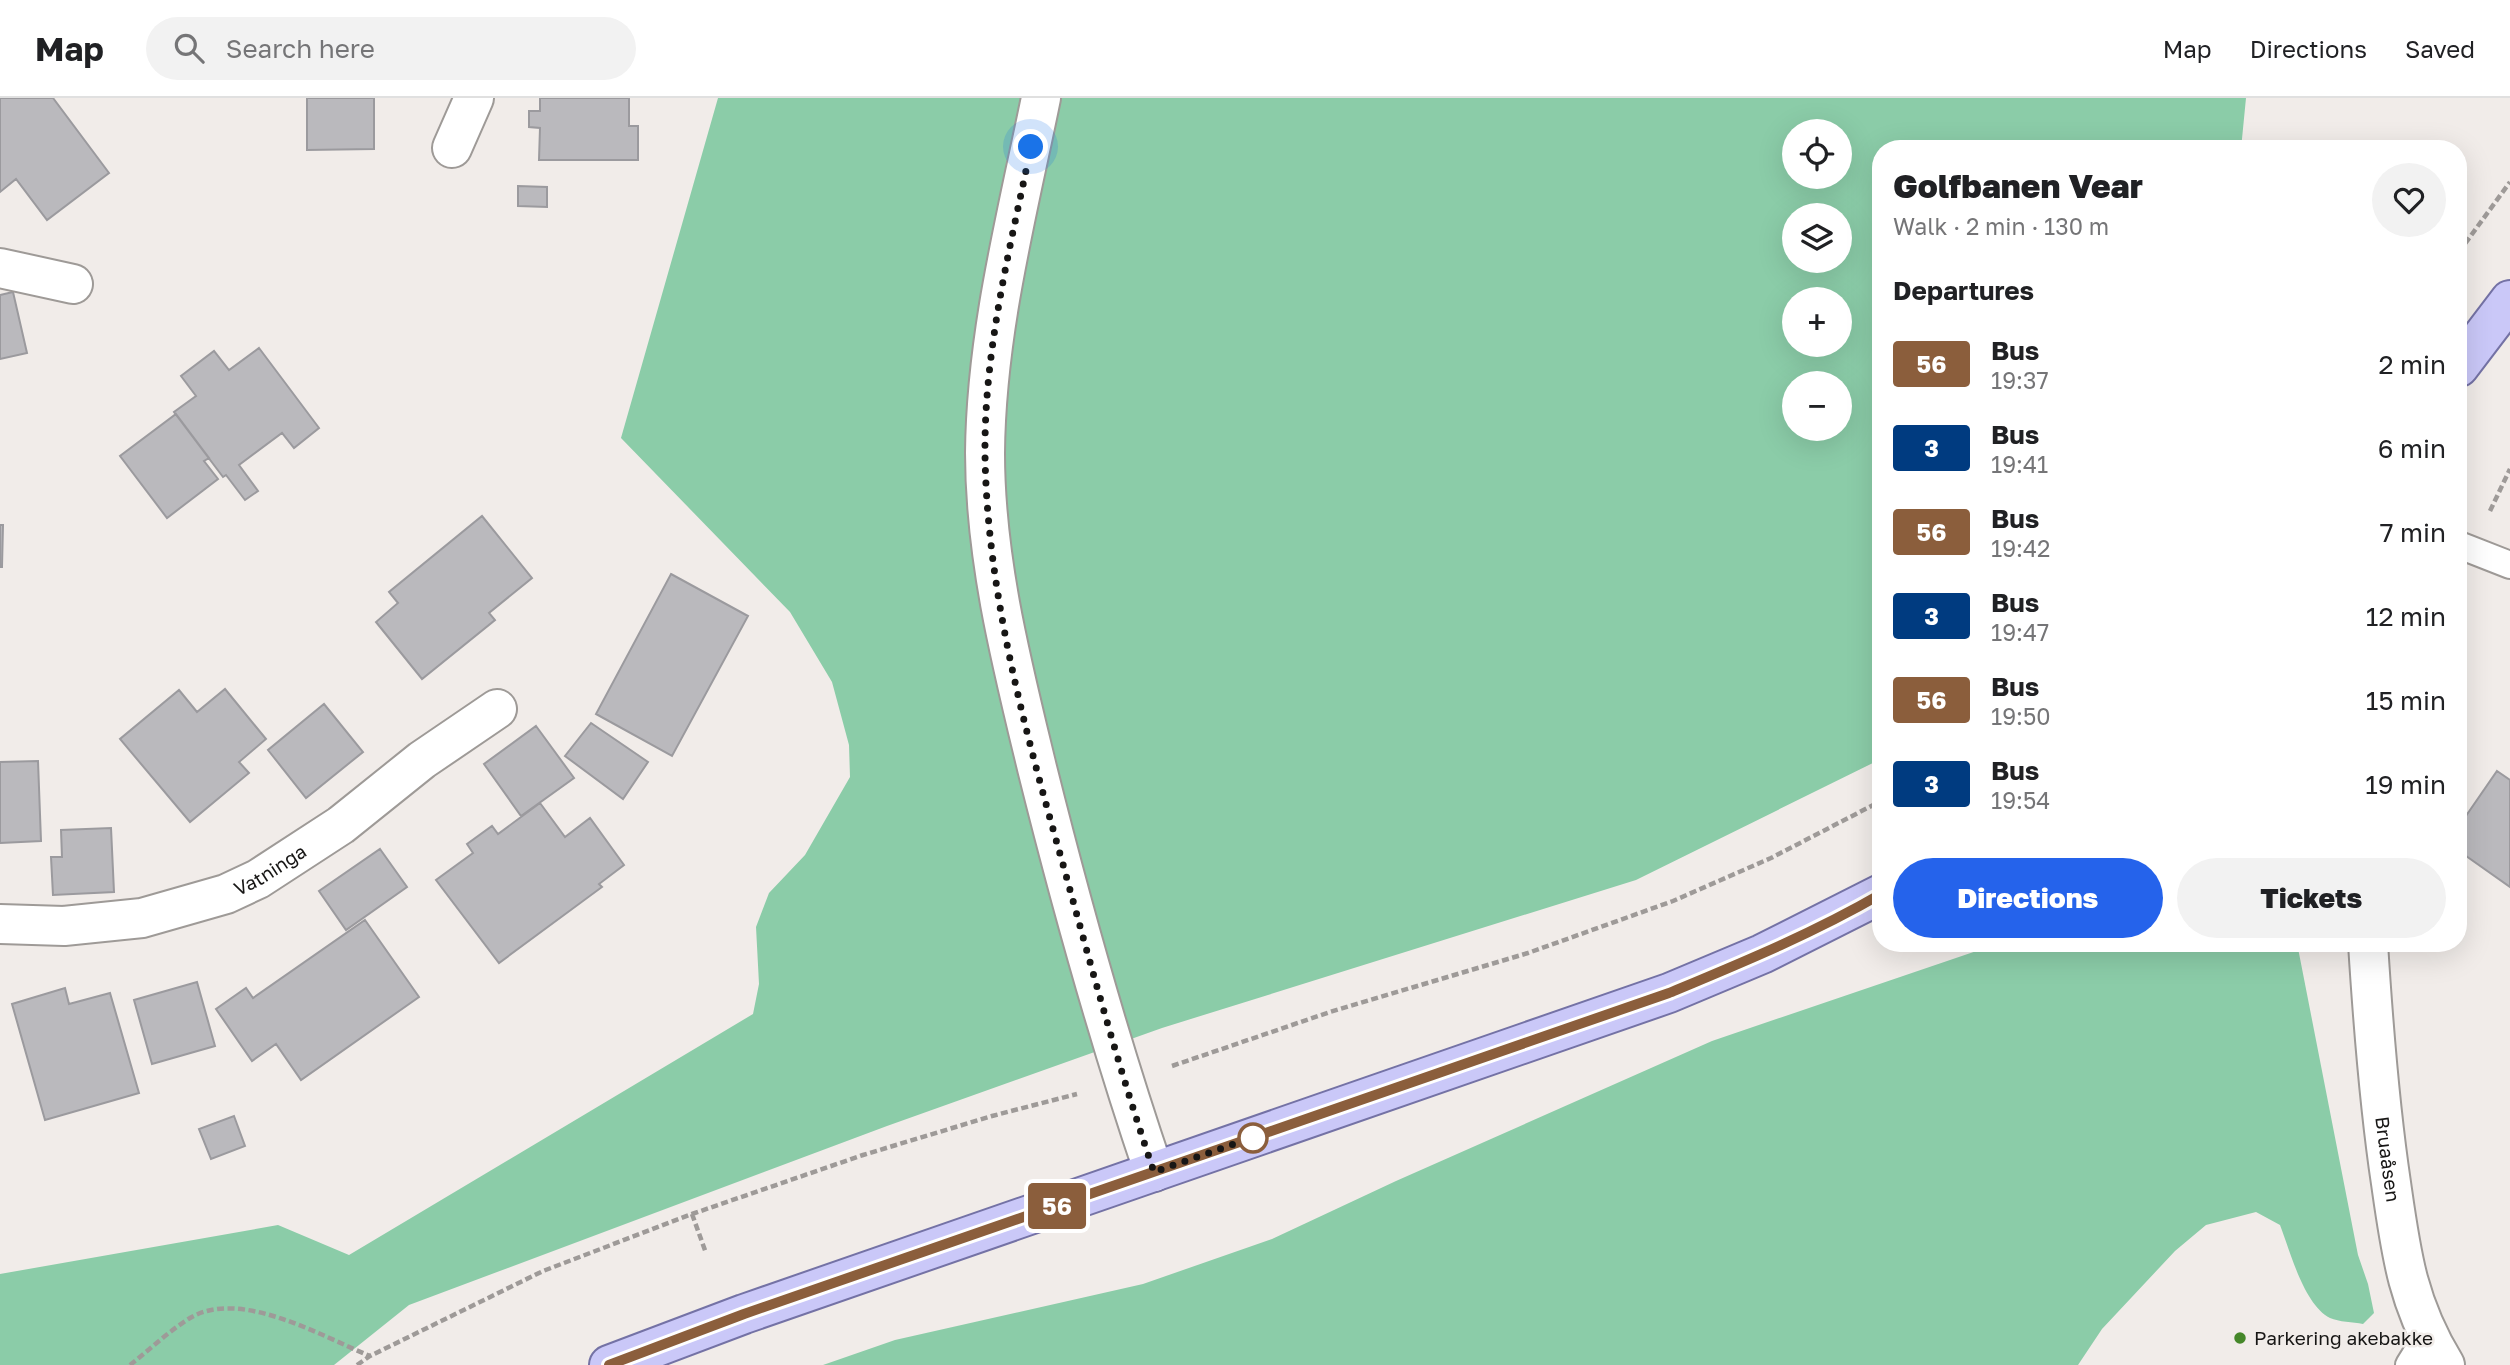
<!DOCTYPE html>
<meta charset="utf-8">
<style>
:root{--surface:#fff;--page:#f2f2f2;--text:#202124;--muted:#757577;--line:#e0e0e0;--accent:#2563eb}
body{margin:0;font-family:"Golos Text",sans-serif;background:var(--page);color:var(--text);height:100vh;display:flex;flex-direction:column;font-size:26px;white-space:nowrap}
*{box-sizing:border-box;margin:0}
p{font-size:23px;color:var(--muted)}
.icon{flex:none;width:38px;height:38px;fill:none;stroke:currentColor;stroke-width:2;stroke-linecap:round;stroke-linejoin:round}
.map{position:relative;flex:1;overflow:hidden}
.drawer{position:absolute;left:1872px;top:42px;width:595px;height:812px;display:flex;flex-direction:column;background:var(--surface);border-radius:28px;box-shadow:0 7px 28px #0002}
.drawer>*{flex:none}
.badge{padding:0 14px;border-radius:5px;font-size:24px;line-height:46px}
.fabs{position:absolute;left:1782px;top:21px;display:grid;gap:14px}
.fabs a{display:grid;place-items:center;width:70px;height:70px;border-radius:50%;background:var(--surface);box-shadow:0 7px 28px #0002;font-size:35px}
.you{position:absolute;width:35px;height:35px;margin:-18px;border:5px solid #fff;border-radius:50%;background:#1a73e8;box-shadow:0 0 0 10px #1a73e833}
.map>.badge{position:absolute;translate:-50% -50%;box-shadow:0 0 0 4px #fff}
h2{padding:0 21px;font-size:26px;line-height:63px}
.round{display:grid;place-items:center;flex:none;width:74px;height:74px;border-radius:37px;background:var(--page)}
.headline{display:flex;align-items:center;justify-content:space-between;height:119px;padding:0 21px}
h1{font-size:33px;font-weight:800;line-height:52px}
.cta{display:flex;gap:14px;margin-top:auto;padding:14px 21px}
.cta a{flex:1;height:80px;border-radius:42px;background:var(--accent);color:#fff;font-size:28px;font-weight:800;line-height:80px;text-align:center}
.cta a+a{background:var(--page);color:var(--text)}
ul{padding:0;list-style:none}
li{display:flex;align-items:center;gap:21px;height:84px;padding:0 21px}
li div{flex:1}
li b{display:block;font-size:26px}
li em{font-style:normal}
li .badge{min-width:77px;font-weight:700;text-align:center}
header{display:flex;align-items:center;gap:42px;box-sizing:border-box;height:98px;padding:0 35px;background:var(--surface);border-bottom:2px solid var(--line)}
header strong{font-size:33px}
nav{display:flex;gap:38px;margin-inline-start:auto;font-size:24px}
.search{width:490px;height:63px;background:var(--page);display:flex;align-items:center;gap:18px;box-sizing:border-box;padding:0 24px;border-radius:38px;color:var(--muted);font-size:26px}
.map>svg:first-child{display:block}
.green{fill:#8bcca8;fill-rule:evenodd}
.building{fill:#bab9bd;stroke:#9b9a9e;stroke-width:2}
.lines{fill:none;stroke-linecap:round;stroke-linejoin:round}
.lane-casing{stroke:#9e9a97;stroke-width:30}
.street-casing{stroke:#9e9a97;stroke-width:42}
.primary-casing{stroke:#7472a5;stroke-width:42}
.path{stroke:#9e9a98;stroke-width:4.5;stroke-dasharray:7 3.5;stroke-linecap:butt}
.lane{stroke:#fff;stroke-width:26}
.street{stroke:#fff;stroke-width:38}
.primary{stroke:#cac8f8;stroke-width:38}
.line-casing{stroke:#fff;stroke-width:16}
.line{stroke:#8b5e3c;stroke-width:10}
.walk{stroke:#171615;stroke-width:7;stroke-dasharray:0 12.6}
.stop-dot{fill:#fff;stroke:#8b5e3c;stroke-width:3.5}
.poi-dot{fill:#458729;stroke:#f1ece9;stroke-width:2.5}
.labels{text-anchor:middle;stroke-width:5;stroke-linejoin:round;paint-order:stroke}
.street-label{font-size:19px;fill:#171615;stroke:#f1ece9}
.poi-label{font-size:19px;fill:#171615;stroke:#f1ece9;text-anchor:start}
</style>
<header>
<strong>Map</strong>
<div class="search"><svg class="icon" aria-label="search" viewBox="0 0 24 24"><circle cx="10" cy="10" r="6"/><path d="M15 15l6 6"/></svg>Search here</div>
<nav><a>Map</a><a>Directions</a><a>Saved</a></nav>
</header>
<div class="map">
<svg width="2510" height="1267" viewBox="0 0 2510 1267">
<rect width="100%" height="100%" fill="#f1ece9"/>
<!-- green -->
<path class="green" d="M718,0H2246L2241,51H1881V661L1636,782L1162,930L887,1028L409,1207L334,1267H0V1176L278,1127L349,1157L753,916L759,886L756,829L769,795L805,757L850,679L849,647L832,584L790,514L621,340ZM1794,33H1839V79H1794ZM1794,117H1839V163H1794ZM1794,201H1839V247H1794ZM1794,285H1839V331H1794Z
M2000,845H2297L2358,1157L2368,1186L2374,1215L2363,1226C2353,1224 2339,1224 2330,1220C2304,1207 2290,1153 2280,1127L2256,1114L2206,1127L2175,1153L2102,1231L2078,1267H823L895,1242L1143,1186L1272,1141L1396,1083L1712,943Z"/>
<!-- building -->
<path class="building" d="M0,0H53L109,75L47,122L16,81L0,94Z
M307,0H374V51L307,52Z
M540,0H629V28H638V62H539L540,30L529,29V13H540Z
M518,88L547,89V109L518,108Z
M13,194L27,255L0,261V197Z
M259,250L319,330L294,350L282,335L239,367L258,393L245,402L226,377L223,379L174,314L196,298L181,278L214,253L229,272Z
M176,316L209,360L204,363L218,381L167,420L120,358Z
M482,418L532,480L489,515L495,522L422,581L376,524L398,505L389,494Z
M0,427H3L2,469H0Z
M671,476L748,518L672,658L596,616Z
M225,591L266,641L239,664L249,675L190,724L120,641L179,592L197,614Z
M324,606L363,654L306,700L268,652Z
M591,625L648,664L623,701L565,658Z
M536,628L574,680L521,718L484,666Z
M38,663L41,743L0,745V664Z
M2497,673L2510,682V789L2459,753V728Z
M540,705L565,739L590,720L624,767L599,786L602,789L499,865L436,782L473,755L467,746L492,728L498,736Z
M111,730L114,794L53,797L51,759H62L61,732Z
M380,751L407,789L346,832L319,793Z
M365,822L419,899L301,982L276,946L252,963L216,911L246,890L253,900Z
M197,884L215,948L152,966L134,902Z
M65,890L69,906L110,895L139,995L45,1022L12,906Z
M234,1018L245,1048L211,1061L199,1031Z"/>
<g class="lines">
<defs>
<path id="lane" d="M2459,447L2510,467
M2409,1267L2427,1238"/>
<g id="street">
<path d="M1041,0C1017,117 986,235 985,355C985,462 1012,567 1037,670C1071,806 1109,942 1154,1074"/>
<path d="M452,50L474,0"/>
<path d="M0,170L73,186"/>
<path id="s1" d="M0,826L64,828L142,820L226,796L258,781L341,727L422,662L497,611"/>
<path id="s2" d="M2368,845C2373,925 2379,1005 2391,1085C2401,1155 2407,1205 2445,1267"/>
</g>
<path id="primary" d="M2459,269L2510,202
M609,1267L744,1216L1669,895L1762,856L1881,796"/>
</defs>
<!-- lane casing -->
<use href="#lane" class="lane-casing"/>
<!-- street casing -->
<use href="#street" class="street-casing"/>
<!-- primary casing -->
<use href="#primary" class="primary-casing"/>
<!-- path -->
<path class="path" d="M2459,154L2510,84
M2490,413L2510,371
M1172,968L1330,914L1528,855L1673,803L1771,760L1881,703
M692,1116L706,1155
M130,1267C149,1252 169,1233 190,1220C240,1190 321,1238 370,1258
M357,1267L370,1258L543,1173L692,1116L863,1057L992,1018L1077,996"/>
<!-- lane -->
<use href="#lane" class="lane"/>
<!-- street -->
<use href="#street" class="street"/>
<!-- primary -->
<use href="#primary" class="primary"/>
</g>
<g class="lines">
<defs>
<path id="line" d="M609,1267L744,1216L1669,895C1741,865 1814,835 1881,796"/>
</defs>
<!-- line casing -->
<use href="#line" class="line-casing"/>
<!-- line -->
<use href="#line" class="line"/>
<!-- walk -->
<path class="walk" d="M1031,49C1010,150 984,252 985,356C987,497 1026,636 1064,770C1092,872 1120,974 1154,1074L1257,1038L1253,1040"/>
</g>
<!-- markers -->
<circle class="stop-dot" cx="1253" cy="1040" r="14"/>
<circle class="poi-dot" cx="2240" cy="1240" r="7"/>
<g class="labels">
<!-- street labels -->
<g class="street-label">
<text dy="7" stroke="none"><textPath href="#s1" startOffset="280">Vatninga</textPath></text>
<text dy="7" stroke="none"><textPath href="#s2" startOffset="217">Bruaåsen</textPath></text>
</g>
<!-- poi labels -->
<g class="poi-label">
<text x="2254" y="1247">Parkering akebakke</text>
</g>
</g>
</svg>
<div class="fabs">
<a><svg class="icon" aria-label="locate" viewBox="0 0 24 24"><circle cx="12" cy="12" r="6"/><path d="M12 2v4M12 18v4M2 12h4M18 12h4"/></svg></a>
<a><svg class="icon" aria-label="layers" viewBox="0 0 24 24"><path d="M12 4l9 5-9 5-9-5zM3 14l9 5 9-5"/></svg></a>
<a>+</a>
<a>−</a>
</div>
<div class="you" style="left:1031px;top:49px"></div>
<b class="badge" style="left:1057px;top:1108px;background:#8b5e3c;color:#fff">56</b>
<section class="drawer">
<div class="headline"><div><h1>Golfbanen Vear</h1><p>Walk · 2 min · 130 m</p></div><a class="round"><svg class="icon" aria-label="heart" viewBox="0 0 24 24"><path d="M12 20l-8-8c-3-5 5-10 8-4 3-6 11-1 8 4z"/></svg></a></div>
<h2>Departures</h2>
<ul>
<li><span class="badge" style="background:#8b5e3c;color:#fff">56</span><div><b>Bus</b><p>19:37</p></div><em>2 min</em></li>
<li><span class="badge" style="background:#003b80;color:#fff">3</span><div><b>Bus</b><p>19:41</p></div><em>6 min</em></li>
<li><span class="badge" style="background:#8b5e3c;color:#fff">56</span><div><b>Bus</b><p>19:42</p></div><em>7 min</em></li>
<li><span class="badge" style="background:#003b80;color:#fff">3</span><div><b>Bus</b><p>19:47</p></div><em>12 min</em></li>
<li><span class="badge" style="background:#8b5e3c;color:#fff">56</span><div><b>Bus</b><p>19:50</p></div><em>15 min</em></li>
<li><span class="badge" style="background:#003b80;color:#fff">3</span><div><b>Bus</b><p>19:54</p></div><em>19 min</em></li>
</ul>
<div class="cta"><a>Directions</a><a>Tickets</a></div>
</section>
</div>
